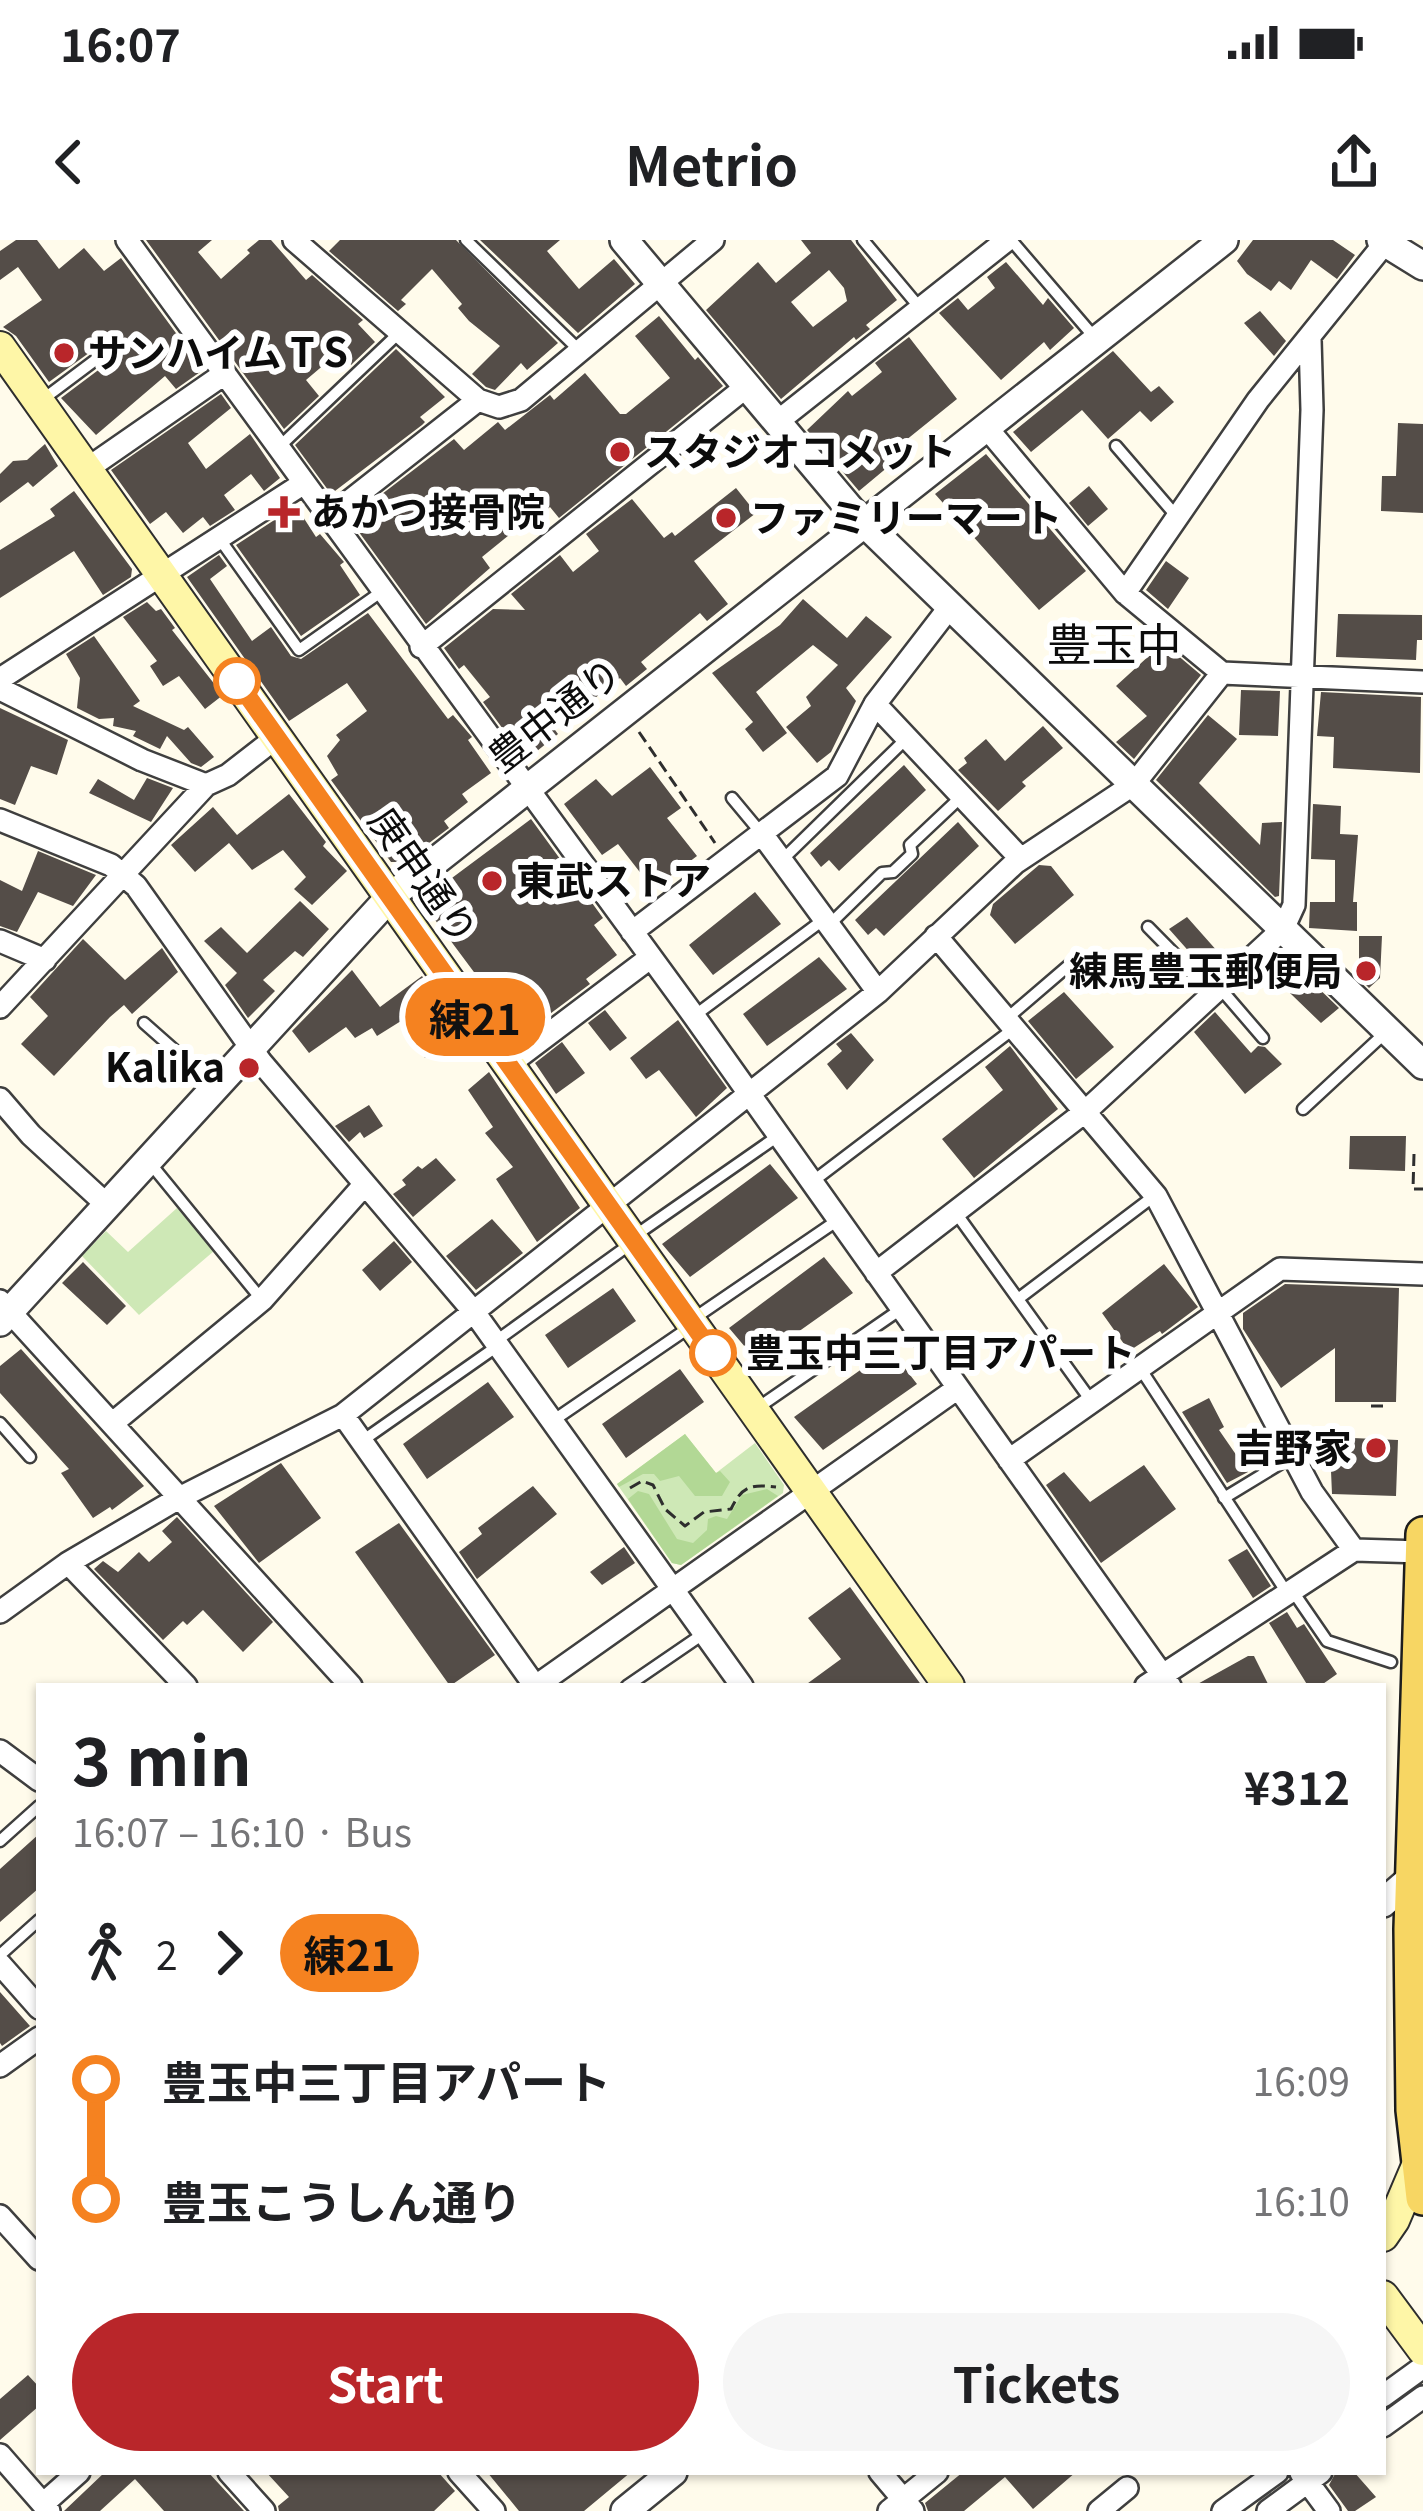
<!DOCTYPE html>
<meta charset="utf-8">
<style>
:root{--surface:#fff;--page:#f6f6f6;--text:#202124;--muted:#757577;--accent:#b9262a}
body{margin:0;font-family:Georgia,"Noto Sans JP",serif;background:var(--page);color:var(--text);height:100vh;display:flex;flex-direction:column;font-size:45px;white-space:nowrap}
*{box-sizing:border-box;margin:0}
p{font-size:39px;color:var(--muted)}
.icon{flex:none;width:66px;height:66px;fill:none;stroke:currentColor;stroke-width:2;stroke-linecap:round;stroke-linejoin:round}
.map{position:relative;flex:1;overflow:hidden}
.drawer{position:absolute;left:36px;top:1443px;width:1350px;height:792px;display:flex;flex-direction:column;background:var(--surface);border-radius:0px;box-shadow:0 3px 9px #0004}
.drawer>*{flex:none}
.badge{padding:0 24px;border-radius:39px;font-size:42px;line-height:78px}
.map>.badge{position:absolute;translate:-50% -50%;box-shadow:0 0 0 6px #fff}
.legs{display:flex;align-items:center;gap:18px;height:132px;padding:0 36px;font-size:39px}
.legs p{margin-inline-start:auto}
.overview{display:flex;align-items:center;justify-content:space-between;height:204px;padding:0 36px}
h1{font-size:66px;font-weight:700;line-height:90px}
.button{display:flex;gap:24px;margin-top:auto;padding:24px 36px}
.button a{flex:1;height:138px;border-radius:72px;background:var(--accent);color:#fff;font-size:48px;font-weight:700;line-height:138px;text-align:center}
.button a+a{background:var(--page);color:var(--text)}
ul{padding:0 36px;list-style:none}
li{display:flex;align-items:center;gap:42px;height:120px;font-size:45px}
li i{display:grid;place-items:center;width:18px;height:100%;margin:0 15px;background:currentColor}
li i::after{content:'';width:30px;height:30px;margin:-15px;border:9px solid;border-radius:50%;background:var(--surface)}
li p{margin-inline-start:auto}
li:first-child i{background:linear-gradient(#0000 50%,currentColor 0)}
li:last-child i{background:linear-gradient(currentColor 50%,#0000 0)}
.status{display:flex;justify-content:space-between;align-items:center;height:84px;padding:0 60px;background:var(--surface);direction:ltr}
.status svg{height:33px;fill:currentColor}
header{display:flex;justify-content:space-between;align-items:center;height:156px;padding:0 36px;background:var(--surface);font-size:54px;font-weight:700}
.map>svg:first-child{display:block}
.green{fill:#cee8b6}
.forest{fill:#b2d895}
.building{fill:#544d48;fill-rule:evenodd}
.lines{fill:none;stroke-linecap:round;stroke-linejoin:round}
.service-casing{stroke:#3f3f3f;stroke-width:15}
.minor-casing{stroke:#3f3f3f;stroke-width:26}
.tertiary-casing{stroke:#3f3f3f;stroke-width:32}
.secondary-casing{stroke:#2e2e2e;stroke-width:34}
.primary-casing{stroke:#1d1d1d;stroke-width:38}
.path{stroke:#2e2e2e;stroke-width:3;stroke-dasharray:12 6;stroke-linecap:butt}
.service{stroke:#fff;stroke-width:10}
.minor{stroke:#fff;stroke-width:21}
.tertiary{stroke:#fff;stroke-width:27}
.secondary{stroke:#fef6a7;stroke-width:30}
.primary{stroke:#f7d663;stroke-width:33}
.line-1-casing{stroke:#fff;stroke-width:27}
.line-1{stroke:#f58220;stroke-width:18}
.poi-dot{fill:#b9262a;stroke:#fff;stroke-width:4.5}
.stop-1-dot{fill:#fff;stroke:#f58220;stroke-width:6}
.labels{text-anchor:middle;stroke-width:12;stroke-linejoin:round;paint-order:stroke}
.poi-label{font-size:39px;font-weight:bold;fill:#0c0c0c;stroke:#fff;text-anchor:start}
.street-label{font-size:39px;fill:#0c0c0c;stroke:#fff}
.stop-label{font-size:39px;font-weight:bold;fill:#0c0c0c;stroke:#fff;text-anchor:start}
.quarter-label{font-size:45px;fill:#0c0c0c;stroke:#fff}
</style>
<div class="status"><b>16:07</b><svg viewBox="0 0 49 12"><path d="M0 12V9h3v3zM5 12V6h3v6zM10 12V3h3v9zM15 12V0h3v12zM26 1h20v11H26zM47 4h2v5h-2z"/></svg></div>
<header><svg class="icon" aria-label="back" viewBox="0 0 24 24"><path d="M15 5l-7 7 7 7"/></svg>Metrio<svg class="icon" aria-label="share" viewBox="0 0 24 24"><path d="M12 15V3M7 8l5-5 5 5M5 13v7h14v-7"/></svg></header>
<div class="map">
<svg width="1423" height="2271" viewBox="0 0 1423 2271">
<rect width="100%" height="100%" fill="#fffbeb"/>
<!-- green -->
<path class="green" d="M177,968L214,1011L139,1075L82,1016L106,991L128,1012Z
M685,1194L716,1233L755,1203L784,1245L783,1253L681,1325L672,1323L617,1244Z"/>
<!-- forest -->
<path class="forest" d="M685,1194L716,1233L720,1231L730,1242L722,1256H695L679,1236L660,1241L654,1234H643L619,1247L617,1244Z
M767,1249L778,1256L681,1325L672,1323L628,1259L638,1251L649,1254L677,1299L693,1303L707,1290L708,1279L716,1276L727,1279L742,1255Z"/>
<!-- building -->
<path class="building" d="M16,0H37L59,29L84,8L104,31L121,18L203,130L176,149L165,136L96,195L61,158L105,125V111L93,110L49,142L16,96L3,87L42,60L18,27L0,40V11Z
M146,0H212L198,12L221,39L250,13L247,10L259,0H271L306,40L312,35L363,80L358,84L375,102L351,125L339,112L306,140L319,156L284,189Z
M340,0H456L558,103L527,130L521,123L495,150L486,147L472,134L500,106L469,81L458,68L462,64L432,29L401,60L406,64L398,71L329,11Z
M480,0H560L547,11L579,49L614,19L635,44L578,93Z
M801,0H851L897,60L866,85L870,89L856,100L854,97L781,159L706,70L758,22L776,43L811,13ZM829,30L844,48L847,61L813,87L791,62Z
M1253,0H1333L1355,15L1337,39L1311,20L1291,50L1279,41L1271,51L1247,34L1237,21Z
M1006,22L1043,65L1048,58L1074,88L1050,110L1044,102L1001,140L939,73L958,58L968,70L995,48L987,37Z
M1260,71L1286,101L1274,116L1244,83Z
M659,76L695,120L698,117L723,146L559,278L550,267L522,290L519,287L482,317L490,328L426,384L353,284L382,254L454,199L464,210L498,182L505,190L550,155L554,160L585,133L620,174H626L670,138L635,96Z
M909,97L957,159L895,209L901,216L859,251L807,190L848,151L852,156L882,132L875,123Z
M396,109L445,157L420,177L425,182L422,185L331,254L295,205Z
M1113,111L1151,152L1159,146L1174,162L1151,182L1140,171L1108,199L1082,170L1031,212L1013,192Z
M221,154L231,168L188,203L206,229L250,194L280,238L264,251L251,234L224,255L235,270L210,286L203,277L183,293L166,272L150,284L111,230Z
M1398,183L1423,184V273L1381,271L1382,236H1396Z
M45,204L58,226L33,247L28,242L0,263V234L13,221L27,220Z
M986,214L1086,331L1039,370L935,254Z
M1089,246L1108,269L1088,286L1069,263Z
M736,248L756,273L694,321L728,364L707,381L700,373L641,422L647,429L626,446L620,438L555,490L558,494L526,520L483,462L490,457L464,425L459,429L444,408L493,369L525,370L511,354L560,315L573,332L599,311L586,294L632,259L664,298L672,292L675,296Z
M74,251L132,329L131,337L103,355L74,311L0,358V310L55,276L50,269Z
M296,266L316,297L320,294L344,322L340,325L360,355L301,396L236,305Z
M219,315L227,326L210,339L252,401L271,387L291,416L301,419L368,373L448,479L453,475L472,497L468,500L491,533L462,554L468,562L444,581L449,588L404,622H391L331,540L338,535L327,516L340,500L336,495L367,471L347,443L289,481L187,337Z
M1166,321L1189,338L1168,369L1146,350Z
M803,359L847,398L866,376L892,397L846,448L856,461L831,512L817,523L786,487L811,466L806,457L838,425L813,405L756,452L787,493L763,512L745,489L753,482L712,433L780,385Z
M147,362L156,371L161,369L175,388L172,390L223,455L205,469L179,436L163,446L150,426L157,421L123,377Z
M1338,374L1422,375V400H1417L1416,420L1336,417Z
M94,396L140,461L133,466L184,490L188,487L214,517L201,527L191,523L167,496L160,509L133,496L136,491L113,486L114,478L99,479L77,468L80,438L66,414Z
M1163,403L1201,435L1134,519L1116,502L1147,476L1116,446Z
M1241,450L1280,451L1278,496L1239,495Z
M1321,452L1421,457L1420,533L1333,528L1334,497L1317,496Z
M0,468L68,500L57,535L31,526L15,565L0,559Z
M1208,475L1237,499L1199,543L1260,605L1262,583L1282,582L1279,656L1275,657L1156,540Z
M1043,486L1063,508L1022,542L1026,546L998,571L958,530L967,523L964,518L986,499L1005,521Z
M904,525L926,550L839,631L829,620L821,627L810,613Z
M650,527L681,568L667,578L697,616L653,649L618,604L602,615L564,564L596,539L612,556Z
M147,538L173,548L151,582L89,553L98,539L134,560Z
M289,554L326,602L323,606L347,631L312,665L294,649L306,637L283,610L252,630L229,603L195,632L171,605L213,567L237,595Z
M1313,564L1341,566L1340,594L1358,595L1353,662H1357V691L1309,688L1310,662H1335V620L1311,619Z
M531,579L603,678L594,685L617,715L586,739L590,744L515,800L492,767L497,763L421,661Z
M958,582L979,606L884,696L876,688L868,695L855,680Z
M38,611L96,635L73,666L38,652L17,692L0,686V640L22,651Z
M1039,625L1051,626L1074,655L1015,704L990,675L993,664Z
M755,652L781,684L713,735L689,705Z
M300,661L329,689L303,717L295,711L263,740L275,751L248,778L225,745L237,733L204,701L221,687L247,713Z
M1187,677L1226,721L1209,734L1169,689Z
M1359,696H1382L1380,738L1369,748L1352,731L1359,725Z
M83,699L125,740L162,708L178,732L132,774L124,765L110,777L54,836L21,804L48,776L30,757Z
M1281,712L1339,768L1321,783L1264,728Z
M819,717L847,749L767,806L743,774Z
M352,730L380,767L422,736L460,794L425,818L401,781L377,796L372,788L355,798L346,787L309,813L292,791Z
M1064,752L1114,807L1076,839L1028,781Z
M605,770L627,798L610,811L588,783Z
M1215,772L1251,813L1258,806L1265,807L1282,824L1245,854L1194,792Z
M678,780L727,848L696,877L659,830L646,839L630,818Z
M851,793L874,820L847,850L827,824L842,811L836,804Z
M562,802L585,833L556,854L535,823Z
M1010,806L1058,869L974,938L942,899L1003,850L985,827Z
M489,832L580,968L537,1002L496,939L513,927L485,893L493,887L468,850Z
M369,865L383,886L364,898L360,892L349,902L335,886Z
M1350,896H1406L1405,931L1349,929Z
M436,918L456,940L413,977L393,954L406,945L402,940L418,926L422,929Z
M770,924L798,958L690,1037L662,1004Z
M492,979L523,1013L476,1050L446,1016Z
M394,1001L412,1022L380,1051L362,1030Z
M824,1017L853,1053L757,1121L729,1088Z
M83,1022L126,1066L107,1085L62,1043Z
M1164,1024L1198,1067L1162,1094L1160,1091L1129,1111L1102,1073Z
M1285,1044L1399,1048L1396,1162H1335V1108L1281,1148L1243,1089V1073Z
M613,1048L636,1081L568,1128L545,1095Z
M21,1109L144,1246L112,1270L110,1267L93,1278L61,1233L69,1229L0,1153V1126Z
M890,1109L917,1144L823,1210L794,1177Z
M680,1129L704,1162L626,1218L602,1184Z
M488,1142L514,1177L427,1239L403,1204Z
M1209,1158L1224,1187L1219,1190L1248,1232L1227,1243L1182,1172Z
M1330,1197L1398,1200L1396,1256L1332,1254L1331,1231L1316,1228L1317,1204L1329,1205Z
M281,1223L321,1278L259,1323L214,1266Z
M1144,1225L1176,1269L1101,1323L1046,1245L1064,1232L1090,1262Z
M533,1246L557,1274L477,1339L459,1312L482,1294L478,1288Z
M177,1277L273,1382L243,1412L203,1370L187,1385L183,1381L163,1400L94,1329L103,1321L118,1332L139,1312L149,1322L172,1302L162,1291Z
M399,1283L495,1415L450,1446L355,1312Z
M624,1307L635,1323L602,1345L590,1332Z
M1247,1309L1271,1346L1253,1358L1228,1320Z
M850,1347L922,1446H804L841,1419L808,1378Z
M1287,1372L1297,1388L1304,1384L1337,1434L1320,1446H1308L1269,1383Z
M1248,1416H1254L1269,1446H1194Z
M39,1594V1648L0,1682V1629Z
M0,1752L30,1786L2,1806L0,1803Z
M28,2135L39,2147V2166L0,2200V2159Z
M105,2232H208L244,2271H164L135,2239L100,2271H64Z
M266,2232H438L455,2251L434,2271H279L278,2266L289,2257Z
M487,2232H631L584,2271H519Z
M963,2232H1076L1033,2269L1005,2237L964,2271H928L925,2263Z
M1336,2232H1354L1376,2257L1355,2271H1348L1329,2245Z"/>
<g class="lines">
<defs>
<path id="service" d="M466,0L579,110
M863,0L920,68
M1011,0L1095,98
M42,160L98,118
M1116,206L1178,278
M278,208L400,92
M219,298L299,410L381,352
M732,558L762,594
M781,621L907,498
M830,684L882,633L893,632L912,614L910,605L962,556
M1148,687L1214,754
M1220,748L1263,798
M694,776L823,680
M1005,780L1075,720
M144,783L213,844
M1303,869L1385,793
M150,923L262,1060
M812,942L1012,790
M956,973L1092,1162
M633,997L778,896
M1018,1059L1154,956
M693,1079L838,980
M496,1101L629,1005
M1140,1128L1287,1353
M756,1169L901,1069
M554,1180L690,1087
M0,1183L30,1217
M362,1201L499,1105
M1224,1258L1293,1216
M1292,1350L1327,1401L1391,1422
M627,1446L703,1394
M0,1601L39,1566
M0,1715L39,1680"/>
<path id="minor" d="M127,0L694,776L1170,1446
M294,0L478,160L499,167L521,160L713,0
M777,182L1007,0
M986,187L1125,353L1222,433L1423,442
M87,229L224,134
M328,278L478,160
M1125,353L1258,160L1385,3
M421,407L746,147
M0,439L304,243
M0,449L142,520L206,545
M875,464L1021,619
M0,580L111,625L136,646L261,822L474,1072L742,1446
M762,594L878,752
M632,692L837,536L875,464L949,368
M936,696L1156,956L1312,1252L1354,1310
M0,701L45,720
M0,767L206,545L228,535L277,497
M509,824L651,717
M0,859L31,895L106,964
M876,1033L1086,871L1283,689L1294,665L1312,170L1310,99
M0,1061L351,1446
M343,1175L535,1446
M114,1182L262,1060L365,944
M1009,1220L1280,1029L1423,1034
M68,1323L186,1446
M0,1372L68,1323L179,1258L343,1175L878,752L1015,623L1134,544L1222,433
M536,1446L958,1148
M1146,1446L1354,1310L1422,1312
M0,1511L39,1540
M0,1724L39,1768
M0,1826L39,1798
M0,1976L39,2019
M1383,2156L1423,2127
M1383,2186L1423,2157
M0,2215L49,2271
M229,2232L264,2271
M459,2232L494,2271
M880,2232L913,2271
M1301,2233L1329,2271
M43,2264L79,2232
M889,2271L937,2232
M1099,2271L1127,2248
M1223,2271L1277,2232
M1268,2271L1321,2232"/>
<path id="tertiary" d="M624,0L851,270L1423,825
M1381,0L1423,26
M0,1082L390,657L1224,0
M1383,1663L1420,1631
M625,2271L673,2232"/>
<path id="secondary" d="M0,107L949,1446
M1383,1996L1394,1980L1417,1926
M1383,2056L1423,2110"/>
<path id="primary" d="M1423,1294L1411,1689L1413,1870L1423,1958"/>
</defs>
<!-- service casing -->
<use href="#service" class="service-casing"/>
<!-- minor casing -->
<use href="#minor" class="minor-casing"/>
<!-- tertiary casing -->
<use href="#tertiary" class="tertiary-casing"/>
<!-- secondary casing -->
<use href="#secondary" class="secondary-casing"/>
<!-- primary casing -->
<use href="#primary" class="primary-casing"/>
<!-- path -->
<path class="path" d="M639,492L715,603
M1414,914L1413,949H1423
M1371,1166H1388
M630,1248L642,1241L653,1245L665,1269L685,1286L704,1272L731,1269C742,1246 751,1244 776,1247"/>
<!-- service -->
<use href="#service" class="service"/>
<!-- minor -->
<use href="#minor" class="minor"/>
<!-- tertiary -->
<use href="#tertiary" class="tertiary"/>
<!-- secondary -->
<use href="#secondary" class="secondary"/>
<!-- primary -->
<use href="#primary" class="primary"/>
</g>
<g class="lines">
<defs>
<path id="line-1" d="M237,441L713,1113"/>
</defs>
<!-- line-1 casing -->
<use href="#line-1" class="line-1-casing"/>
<!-- line-1 -->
<use href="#line-1" class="line-1"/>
</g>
<!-- markers -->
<g class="poi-dot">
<circle cx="64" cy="113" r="12"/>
<circle cx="620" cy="212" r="12"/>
<path d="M278 254h12v12h12v12h-12v12h-12v-12h-12v-12h12z"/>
<circle cx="726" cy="278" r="12"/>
<circle cx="492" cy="641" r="12"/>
<circle cx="1366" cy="731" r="12"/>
<circle cx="249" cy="828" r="12"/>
<circle cx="1376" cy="1208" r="12"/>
</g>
<g class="stop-1-dot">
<circle cx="237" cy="441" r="21"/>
<circle cx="713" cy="1113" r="21"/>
</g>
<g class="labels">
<!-- poi labels -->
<g class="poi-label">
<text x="88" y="127">サンハイム T S</text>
<text x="644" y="226">スタジオコメット</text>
<text x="311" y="286">あかつ接骨院</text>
<text x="750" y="292">ファミリーマート</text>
<text x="516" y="655">東武ストア</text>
<text x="1342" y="745" text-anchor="end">練馬豊玉郵便局</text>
<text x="225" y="842" text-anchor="end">Kalika</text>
<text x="1352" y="1222" text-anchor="end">吉野家</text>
</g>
<!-- street labels -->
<g class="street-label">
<text transform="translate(555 475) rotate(-38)" y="14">豊中通り</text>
<text transform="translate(423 636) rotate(55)" y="14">庚申通り</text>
</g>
<!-- stop labels -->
<g class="stop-label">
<text x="746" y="1127">豊玉中三丁目アパート</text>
</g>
<!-- quarter labels -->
<g class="quarter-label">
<text x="1114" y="421">豊玉中</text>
</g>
</g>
</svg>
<b class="badge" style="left:475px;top:777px;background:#f58220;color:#111">練21</b>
<section class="drawer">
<div class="overview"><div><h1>3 min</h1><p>16:07 – 16:10 · Bus</p></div><b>¥312</b></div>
<div class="legs"><svg class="icon" aria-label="walk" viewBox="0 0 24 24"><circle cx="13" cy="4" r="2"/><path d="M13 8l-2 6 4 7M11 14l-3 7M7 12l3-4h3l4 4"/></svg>2<svg class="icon" aria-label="forward" viewBox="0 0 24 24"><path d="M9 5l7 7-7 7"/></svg><b class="badge" style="background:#f58220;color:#111">練21</b></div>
<ul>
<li><i style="color:#f58220"></i><b>豊玉中三丁目アパート</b><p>16:09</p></li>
<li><i style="color:#f58220"></i><b>豊玉こうしん通り</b><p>16:10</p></li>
</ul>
<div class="button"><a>Start</a><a>Tickets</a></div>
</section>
</div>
